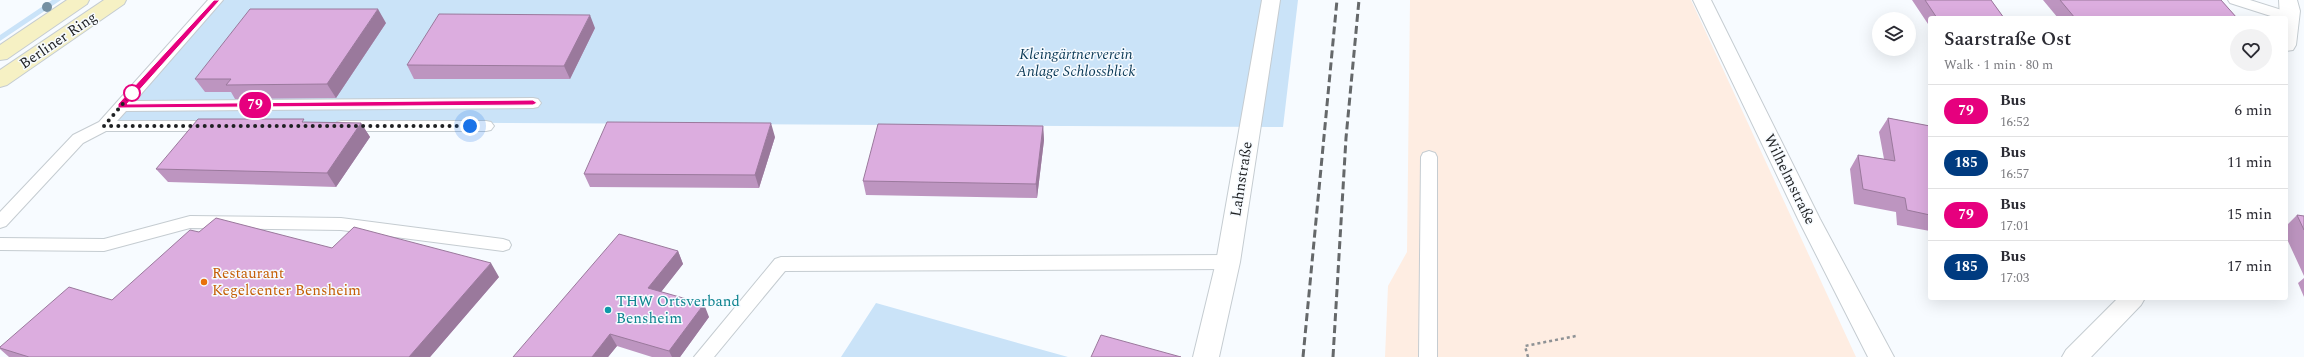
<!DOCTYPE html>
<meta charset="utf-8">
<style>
:root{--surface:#fff;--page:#f2f2f3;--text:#2b2b33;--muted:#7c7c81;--line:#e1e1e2}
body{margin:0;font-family:Spectral,serif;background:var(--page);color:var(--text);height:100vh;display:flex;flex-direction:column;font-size:15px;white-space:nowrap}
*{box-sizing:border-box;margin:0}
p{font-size:13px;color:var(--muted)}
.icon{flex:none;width:22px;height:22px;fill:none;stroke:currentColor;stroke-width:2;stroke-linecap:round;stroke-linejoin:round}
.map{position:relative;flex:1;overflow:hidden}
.sheet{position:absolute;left:1928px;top:16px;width:360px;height:284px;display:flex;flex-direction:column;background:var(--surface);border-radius:4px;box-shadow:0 4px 16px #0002}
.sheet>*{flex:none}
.badge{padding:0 8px;border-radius:13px;font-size:14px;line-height:26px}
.buttons{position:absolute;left:1872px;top:12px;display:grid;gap:8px}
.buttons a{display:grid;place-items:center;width:44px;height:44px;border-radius:50%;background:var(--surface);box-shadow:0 4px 16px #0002;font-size:20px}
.you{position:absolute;width:20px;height:20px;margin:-10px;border:3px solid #fff;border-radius:50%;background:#1a73e8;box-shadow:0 0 0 6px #1a73e833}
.map>.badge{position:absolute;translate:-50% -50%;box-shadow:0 0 0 2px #fff}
.round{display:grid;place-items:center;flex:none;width:42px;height:42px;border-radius:21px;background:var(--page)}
.overview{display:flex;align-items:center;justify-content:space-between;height:68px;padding:0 16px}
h1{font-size:19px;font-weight:600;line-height:30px}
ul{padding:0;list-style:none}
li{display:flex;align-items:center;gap:12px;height:52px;padding:0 16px;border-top:1px solid var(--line)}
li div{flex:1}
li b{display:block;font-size:15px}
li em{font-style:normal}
li .badge{min-width:44px;font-weight:700;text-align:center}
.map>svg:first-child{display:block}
.commercial{fill:#feede2}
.green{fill:#cae3f8}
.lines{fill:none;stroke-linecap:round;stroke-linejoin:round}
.lane-casing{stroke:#c5ccd1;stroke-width:2}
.street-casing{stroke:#c5ccd1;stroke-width:2}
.secondary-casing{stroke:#c5ccd1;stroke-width:2}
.path{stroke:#8e9295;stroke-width:2.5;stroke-dasharray:3 3;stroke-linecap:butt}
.lane{fill:#fff;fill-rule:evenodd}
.street{fill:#fff;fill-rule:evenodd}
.secondary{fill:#f6f1c4;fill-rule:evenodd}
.rail{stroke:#65686a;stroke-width:3;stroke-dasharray:8 4;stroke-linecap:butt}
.tree{fill:#7590a2}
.wall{fill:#bd95c0}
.shaded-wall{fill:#9a799c}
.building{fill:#dcaddf;stroke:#9a799c}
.line{fill:#e6007e;stroke:#fff}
.walk{stroke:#1f2123;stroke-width:4;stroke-dasharray:0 7.2}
.stop-dot{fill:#fff;stroke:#e6007e;stroke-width:2}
.food-dot{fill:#e8710a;stroke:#f7fbff;stroke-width:1.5}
.culture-dot{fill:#0f9aa8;stroke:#f7fbff;stroke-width:1.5}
.labels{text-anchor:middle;stroke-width:3;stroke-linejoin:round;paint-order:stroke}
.street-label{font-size:15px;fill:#1f2123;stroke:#f7fbff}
.park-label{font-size:15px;font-style:italic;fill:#0a3956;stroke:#f7fbff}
.food-label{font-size:15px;fill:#c56008;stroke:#f7fbff;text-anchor:start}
.culture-label{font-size:15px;fill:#0d838f;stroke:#f7fbff;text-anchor:start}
</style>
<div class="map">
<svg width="2304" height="357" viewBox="0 0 2304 357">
<rect width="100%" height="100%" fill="#f7fbff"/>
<!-- commercial -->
<path class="commercial" d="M1410,0H1691L1856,357H1385L1388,286L1407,252Z"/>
<!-- green -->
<path class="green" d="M52,0H61L0,41V35Z
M219,0H1298L1283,127L116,121Z
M876,303L1068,357H841Z"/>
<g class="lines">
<defs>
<path id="lane" d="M208,0H223L135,101L533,98L538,99L541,103L538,107L533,108L126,111L117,121H212L217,122L220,126L217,130L212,131H106L83,143L6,226L0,228V212L73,135L99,122Z
M2228,0H2250L2294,14L2296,17L2289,21H2286V18H2277L2230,3Z
M342,121H486L491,122L494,126L491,130L486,131H342L337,130L334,126L337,122Z
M1429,151L1435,153L1437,157V357H1419L1421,157L1423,153Z
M190,216L341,218L503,239L509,241L511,245L509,249L503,251L341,230L190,228L104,251L0,250V238L104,239Z
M1228,255L1234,257L1237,262L1234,267L1228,269L785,271L714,357H694L775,259L781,257Z"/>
<path id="street" d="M1262,0H1280L1240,262L1219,357H1193L1216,262Z
M1693,0H1711L1820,219L1894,357H1868L1798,219Z
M2279,0H2297L2300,11L2296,45L2293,50L2286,51V18H2280Z
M2118,298H2145L2141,305L2091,357H2062L2066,350Z"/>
<path id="secondary" d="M67,0H89L87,4L7,59L0,60V45Z
M104,0H126L124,4L7,85L0,87V70Z"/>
</defs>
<!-- lane casing -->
<use href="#lane" class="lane-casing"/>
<!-- street casing -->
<use href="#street" class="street-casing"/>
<!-- secondary casing -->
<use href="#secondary" class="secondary-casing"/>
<!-- path -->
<path class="path" d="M1528,357L1525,346L1576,336"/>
<!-- lane -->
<use href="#lane" class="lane"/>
<!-- street -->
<use href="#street" class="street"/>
<!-- secondary -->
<use href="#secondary" class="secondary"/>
<!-- rail -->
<path class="rail" d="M1303,357L1337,0
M1333,357L1346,138L1359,0"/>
</g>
<!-- trees -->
<circle class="tree" cx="47" cy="7" r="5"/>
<!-- wall -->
<path class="wall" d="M1912,0H1991L2004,18H1930V27Z
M2043,0H2221L2237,18H2058Z
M386,23L336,98L235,99L231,92H205L195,79Z
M595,28L570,79H414L407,65Z
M1888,118L1930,126V231L1897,225L1896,212L1854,204L1850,169L1858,155L1884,159L1879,132Z
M306,122L361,123L370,137L336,187L168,182L156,169Z
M1043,126L1044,140L1037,198L866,195L863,181Z
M775,137L759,188L590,187L584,174Z
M2297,215L2304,216V276L2286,237V226Z
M199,232L332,248L499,277L430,357H9L0,349V347L112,300Z
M678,251L683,264L661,292L709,317L680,357H652L617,346L608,357H513Z
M2304,278V297L2298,283Z"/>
<!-- shaded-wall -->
<path class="shaded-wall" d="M378,9L386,23L336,98L327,84Z
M590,15L595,28L570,79L564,66Z
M361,123L370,137L336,187L327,173Z
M771,123L775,137L759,188L755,175Z
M1043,126L1044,140L1037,198L1036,184Z
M678,251L683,264L654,301L648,288Z
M491,263L499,277L430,357H409Z
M704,304L709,317L680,357H672L669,351Z
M610,334L617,346L608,357H592Z"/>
<!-- building -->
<path class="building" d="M1925,0H1991L2004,18H1937Z
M2060,0H2221L2237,18H2075Z
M250,9H378L327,84L226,85L231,79H195Z
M439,14L590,15L564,66L407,65Z
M1888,118L1930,126V215L1907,210L1905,198L1863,189L1858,155L1895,161Z
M198,119H304L302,122L361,123L327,173L156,169Z
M607,122L771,123L755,175L584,174Z
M878,124L1043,126L1036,184L863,181Z
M2297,215L2304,216V230Z
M216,218L332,248L354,227L491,263L409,357H29L0,348V347L69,287L112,300L190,230L199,232Z
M619,234L678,251L648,288L704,304L669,351L610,334L592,357H513Z
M1101,335L1181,357H1091Z"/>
<!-- line -->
<path class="line" d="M214,0H220L127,104L533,100L537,103L533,105L118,108V104Z"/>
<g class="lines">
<!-- walk -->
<path class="walk" d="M132,93L104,126H470"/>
</g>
<!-- markers -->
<circle class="stop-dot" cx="132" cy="93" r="8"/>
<circle class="food-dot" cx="204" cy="282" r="4"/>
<circle class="culture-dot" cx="608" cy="310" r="4"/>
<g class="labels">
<!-- street labels -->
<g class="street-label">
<text transform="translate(58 40) rotate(-34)" y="5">Berliner Ring</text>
<text transform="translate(1241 179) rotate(-81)" y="5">Lahnstraße</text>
<text transform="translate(1790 179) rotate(64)" y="5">Wilhelmstraße</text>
</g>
<!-- park labels -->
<g class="park-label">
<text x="1076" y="59">Kleingärtnerverein<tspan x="1076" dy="17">Anlage Schlossblick</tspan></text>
</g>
<!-- food labels -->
<g class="food-label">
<text x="212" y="278">Restaurant<tspan x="212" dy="17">Kegelcenter Bensheim</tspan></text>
</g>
<!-- culture labels -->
<g class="culture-label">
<text x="616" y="306">THW Ortsverband<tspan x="616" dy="17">Bensheim</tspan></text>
</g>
</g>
</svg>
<div class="buttons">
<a><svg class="icon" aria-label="layers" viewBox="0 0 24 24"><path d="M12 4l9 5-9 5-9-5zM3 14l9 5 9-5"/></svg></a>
</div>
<div class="you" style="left:470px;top:126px"></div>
<b class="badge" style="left:255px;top:105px;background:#e6007e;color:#fff">79</b>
<section class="sheet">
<div class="overview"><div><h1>Saarstraße Ost</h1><p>Walk · 1 min · 80 m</p></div><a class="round"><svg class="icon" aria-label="heart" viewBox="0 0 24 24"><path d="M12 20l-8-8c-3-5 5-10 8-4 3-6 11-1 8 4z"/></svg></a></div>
<ul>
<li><span class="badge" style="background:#e6007e;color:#fff">79</span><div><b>Bus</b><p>16:52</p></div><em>6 min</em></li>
<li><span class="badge" style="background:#003b80;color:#fff">185</span><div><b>Bus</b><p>16:57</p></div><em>11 min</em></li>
<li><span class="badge" style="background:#e6007e;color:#fff">79</span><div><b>Bus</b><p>17:01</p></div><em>15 min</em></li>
<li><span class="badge" style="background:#003b80;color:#fff">185</span><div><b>Bus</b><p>17:03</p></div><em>17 min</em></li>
</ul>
</section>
</div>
